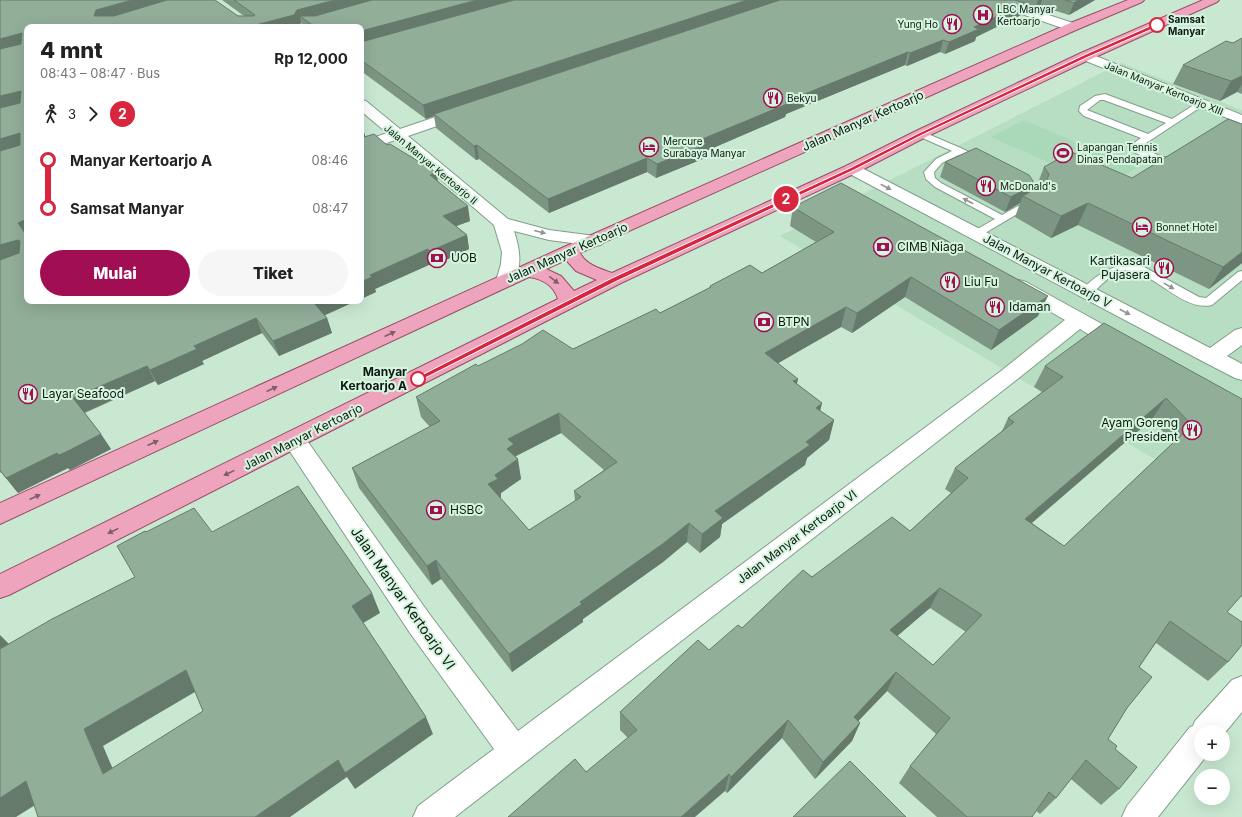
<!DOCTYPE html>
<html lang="id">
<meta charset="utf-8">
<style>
:root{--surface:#fff;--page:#f6f6f6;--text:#222;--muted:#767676;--accent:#a10e53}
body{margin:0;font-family:Inter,sans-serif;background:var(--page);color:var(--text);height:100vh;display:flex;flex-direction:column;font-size:15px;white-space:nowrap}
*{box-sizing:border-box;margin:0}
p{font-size:13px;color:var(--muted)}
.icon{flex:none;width:22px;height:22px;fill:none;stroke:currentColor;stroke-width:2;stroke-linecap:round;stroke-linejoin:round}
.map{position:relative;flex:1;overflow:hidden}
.drawer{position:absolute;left:24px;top:24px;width:340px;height:280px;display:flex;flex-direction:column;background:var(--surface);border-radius:8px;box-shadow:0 4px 16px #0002}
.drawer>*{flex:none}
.badge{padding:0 8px;border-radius:13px;font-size:14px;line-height:26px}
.buttons{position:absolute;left:1194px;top:725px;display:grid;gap:8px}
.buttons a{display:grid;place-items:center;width:36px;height:36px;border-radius:50%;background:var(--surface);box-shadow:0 4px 16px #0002;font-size:20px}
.map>.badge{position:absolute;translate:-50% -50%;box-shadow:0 0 0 2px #fff}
.legs{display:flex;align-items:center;gap:6px;height:44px;padding:0 16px;font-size:13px}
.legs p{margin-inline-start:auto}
.head{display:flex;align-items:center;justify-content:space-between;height:68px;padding:0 16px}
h1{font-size:22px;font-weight:800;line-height:30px}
.cta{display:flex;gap:8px;margin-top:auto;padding:8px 16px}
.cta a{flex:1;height:46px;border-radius:24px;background:var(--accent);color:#fff;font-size:16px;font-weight:800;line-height:46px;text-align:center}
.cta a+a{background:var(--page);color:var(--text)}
ul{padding:0 16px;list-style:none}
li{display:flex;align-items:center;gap:14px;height:48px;font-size:15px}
li i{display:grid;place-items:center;width:6px;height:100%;margin:0 5px;background:currentColor}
li i::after{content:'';width:10px;height:10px;margin:-5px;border:3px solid;border-radius:50%;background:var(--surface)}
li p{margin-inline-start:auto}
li:first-child i{background:linear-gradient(#0000 50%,currentColor 0)}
li:last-child i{background:linear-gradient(currentColor 50%,#0000 0)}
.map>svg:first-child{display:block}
.built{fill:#b7ddc2}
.green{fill:#aad9b9}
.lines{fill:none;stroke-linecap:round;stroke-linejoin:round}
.lane-casing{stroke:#819e89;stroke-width:2}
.street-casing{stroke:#819e89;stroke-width:2}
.primary-casing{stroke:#994c65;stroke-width:2}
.lane{fill:#fff;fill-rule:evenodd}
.street{fill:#fff;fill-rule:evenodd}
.primary{fill:#efa4be;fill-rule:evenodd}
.wall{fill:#7d9684;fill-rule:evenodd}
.shaded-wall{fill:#667a6b}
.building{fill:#91ae99;stroke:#667a6b;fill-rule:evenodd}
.oneway{fill:#929794}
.oneway2{fill:#7e5e68}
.line-1{fill:#d7263d;stroke:#fff}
.stop-1-dot{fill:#fff;stroke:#d7263d;stroke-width:2}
.labels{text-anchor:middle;stroke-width:4;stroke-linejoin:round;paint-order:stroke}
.far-poi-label{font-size:10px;fill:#0d1811;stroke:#d6f5df;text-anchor:start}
.far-stop-label{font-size:10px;font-weight:bold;fill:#0d1811;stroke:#d6f5df;text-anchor:start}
.far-street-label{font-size:10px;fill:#0d1811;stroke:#d6f5df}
.street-label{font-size:12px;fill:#0d1811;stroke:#d6f5df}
.poi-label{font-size:12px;fill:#0d1811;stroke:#d6f5df;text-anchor:start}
.stop-label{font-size:12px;font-weight:bold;fill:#0d1811;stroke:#d6f5df;text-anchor:end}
.near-street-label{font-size:14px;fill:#0d1811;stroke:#d6f5df}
</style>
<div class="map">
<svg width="1242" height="817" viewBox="0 0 1242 817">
<rect width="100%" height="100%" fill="#c9e8d2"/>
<!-- built -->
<path class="built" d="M1121,63L1242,110V511L780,236Z"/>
<!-- green -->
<path class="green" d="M1024,120L1136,168L1106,188L991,137Z"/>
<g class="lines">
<defs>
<path id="lane" d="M1105,94L1172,119L1200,101H1206L1207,103L1140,147L1162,157H1171L1178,154L1183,157C1170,170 1147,158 1134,152L1130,146L1141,138L1084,116L1079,111L1080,106L1095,96ZM1100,100H1104L1166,123L1148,134L1087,110Z
M921,131L963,149L986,161L981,164L959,155L942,163L934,172L935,178L941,183L1002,215L1027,201L1029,196L1022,184L1012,177L1017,174L1029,180L1039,196L1036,203L980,236H972L971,234L972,232L995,219L935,187L926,179L924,172L926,170L936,159L952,151L918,136L917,134Z
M1129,264L1144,267L1199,297L1206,298L1238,272L1242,271V280L1212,305C1181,313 1147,263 1120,271C1109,275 1100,287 1091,294H1083L1081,292C1092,277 1111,266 1129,264Z"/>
<path id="street" d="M985,0H1003L1076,24L1078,27L1076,30H1068L987,2Z
M1086,52L1242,115V124L1081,59L1079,56L1081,53Z
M361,100L366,101L400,129L459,109L464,108L469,109L471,112L469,115L408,136L508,219L549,230L595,236L601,237L604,241L601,245L595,246L549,240L514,231C520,249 523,268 512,285L505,287L498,285L496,281L501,264L502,252L494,225L395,140L361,152V142L387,133L361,111Z
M852,164L858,166L1210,348L1235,330L1242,328V345L1227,356L1242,364V380L1235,378L1204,362L846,172L844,169L846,166Z
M1019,280L1026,282L1129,339L1132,344L1129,349C1113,353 1094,337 1080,329L1015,381L455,817H413L418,806L494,749L410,633L287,447L284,441L287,435L295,432L303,435L430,615L518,731L1001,371L1065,320L1012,290L1010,286L1012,282Z
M1242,676V712L1223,735V732H1201V754H1208L1158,817H1122L1127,806L1190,727L1193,726L1195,721L1232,680Z"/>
<path id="primary" d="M1128,0H1144L1142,2L1076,30L580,253C586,265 601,269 612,273L846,166L916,131L1081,53L1203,0H1219L1217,2L1091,59L926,137L858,172L621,283L9,595L0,598V574L558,299C554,286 543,279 529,277L0,524V503L564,247L1068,24ZM566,260L576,271L597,280L574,291L561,276L546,269Z"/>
</defs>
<!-- lane casing -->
<use href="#lane" class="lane-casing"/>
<!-- street casing -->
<use href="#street" class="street-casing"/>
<!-- primary casing -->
<use href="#primary" class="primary-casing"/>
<!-- lane -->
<use href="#lane" class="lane"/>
<!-- street -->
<use href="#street" class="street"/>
<!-- primary -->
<use href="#primary" class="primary"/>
</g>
<!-- wall -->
<path class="wall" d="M0,0L244,16L222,0H1095L1069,15L1040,6L1035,9L1024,5L1021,15L976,37L975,41L945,54L940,52L907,66L905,65L786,114L785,117L706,151L705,158L656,178L647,172L549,213L479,159L476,160L436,128L434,116L426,119L361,71V27H303L301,22L27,27V301H356L324,315L327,318L332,333L279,356L262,333L202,361L204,364L158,385L155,381L85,413L111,449L78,466L70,470L68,468L18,493L1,472L0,473Z
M1242,38V94L1237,92L1220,101L1173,84L1183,65L1233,43Z
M362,125L365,137L387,145L436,172L438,182L470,221L456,226L467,235L469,249L433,266L431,264L375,289L376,292L361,299Z
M945,162L1033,181L1029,192L1036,188L1044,167L1242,263L1209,289L1078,225L1051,238L1015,217L1020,203L1005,212L940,177Z
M793,207L1038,316L991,350L905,297L852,333L841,327L778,363L797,384L822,403L820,411L834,420L829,440L807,458L805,465L722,524L720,537L700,553L687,542L663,562L583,619V622L512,672L441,579L432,585L359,488L352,468L430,427L421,417L416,397L478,366L573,349L660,313L709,288L710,286L762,273L816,242L790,226ZM561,433L604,470L574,491L575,501L529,530L501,499V493L521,479L516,456Z
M1045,366L1242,399V597L1241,596L1227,612L1228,662L1208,681L1156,643L1139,667L1127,708L1108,739L1115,749L1119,789L1101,805L1071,779L1056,798L1040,814L1036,811L1032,817H937L899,783L910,766L936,734L887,691L858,721L860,723L852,741L815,779L782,738L727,793L725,791L586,772L628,738L620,730V712L742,628L812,577L910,531L951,493L945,489L955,468L1002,431L1008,418L1042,392L1034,387ZM1152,419L1173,443L1064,546L1032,523ZM930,608L966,632L933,665L897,636Z"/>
<!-- shaded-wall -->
<path class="shaded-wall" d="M132,0H177L100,27L94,16L96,10Z
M335,0H380L306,21L300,16L301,22V23L298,27H248L297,10Z
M477,0H522L361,45V31Z
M747,0H782L434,114V116L426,119L423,105Z
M1038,0H1042L1040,6L1035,9Z
M1078,0H1095L1069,15L1074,3Z
M1025,3L1021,15L976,37L975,41L945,54L949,42L974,27Z
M22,33L27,44L0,53V39Z
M943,40L940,52L907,66L910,53Z
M908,52L905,65L786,114L785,117L706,151L705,158L656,178L657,164L700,140L785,102Z
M1242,76V84L1237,92L1220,101L1231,81Z
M21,91L27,103L0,111V96Z
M362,125L366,139L361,141V126Z
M20,133L27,145L0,155V139Z
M477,145L479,159L476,160L474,146Z
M647,158V172L549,213L548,199Z
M436,172L439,187L430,175Z
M1032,185L1027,198L1023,196L1020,203L1005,212L1011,197Z
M1088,203L1078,225L1051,238L1061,216Z
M468,206L470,221L446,230L443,216Z
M27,219V237L18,223Z
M467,235L469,249L433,266L430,251Z
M18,240L27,255L0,263V245Z
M428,249L431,264L375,289L376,292L361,299V282L370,275Z
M1242,252V263L1209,289L1223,267Z
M911,277L905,297L852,333L857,313Z
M1048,296L1038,316L991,350L999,330Z
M318,301H356L319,318L314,303Z
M846,307L841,327L761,373L765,353Z
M256,318L262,333L202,361L204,364L158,385L150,370L194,346Z
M327,318L332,333L279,356L273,341Z
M147,366L155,381L83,413L73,398Z
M798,379L794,399L793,381Z
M1166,398L1152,419L1013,539L1025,519Z
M822,403L817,423L816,408Z
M559,413L561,433L516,456V461L518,459L521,479L501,493V499L491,504L488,484L495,475L507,449L508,439Z
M834,420L829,440L807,458L805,465L722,524L720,537L700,553L702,534L715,511Z
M101,434L111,449L78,466L70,470L68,468L18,493L6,478L57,453Z
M689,523L687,542L663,562L583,619V622L512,672L509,654Z
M436,560L441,579L432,585L427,566Z
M940,588L930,608L881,650L890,630Z
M372,593L380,613L360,625L352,606Z
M0,635L9,644L0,651Z
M186,670L200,689L103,746L122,790L103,774L84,729Z
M896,672L887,691L845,735L854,717Z
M426,717L433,734L355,789L347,777L290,817H255L338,760Z
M788,720L782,738L727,793L731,777Z
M860,723L852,741L815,779L823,762Z
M729,774L725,791L695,817H681Z
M26,781L48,797L16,817H0V798Z"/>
<!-- building -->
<path class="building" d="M0,0H132L96,10L94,16H114L167,0H215L238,16H253L255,15L234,0H335L297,10L294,15L248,27H27V219L18,223L27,236V301H318L314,303L327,318L273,341L256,318L194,346L197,349L150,370L147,366L73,398L101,434L68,451L59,455L57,453L6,478L0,470V260L19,253L20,241L18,240L0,245V151L20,145V133L0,139V108L20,103L21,91L0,96V49L21,44L22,33L0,39Z
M372,0H477L361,31V27H315L300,16H315Z
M514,0H747L423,105L361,60V42Z
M780,0H1015L1025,3L974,27L979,29L949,42L943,40L910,53L908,52L785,102L787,104L700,140L707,144L657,164L647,158L548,199L477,145L474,146L434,114Z
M1065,0H1078L1074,3Z
M1242,38V76L1231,81L1183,65L1226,41L1233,43Z
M1228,119L1242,124V252L1223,267L1088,203L1061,216L1023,196L1046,182L1049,174L1044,167L1071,152L1132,178Z
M374,134L387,145L390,144L436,172L430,175L468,206L443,216L467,235L430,251L428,249L370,275L372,277L361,282V138Z
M976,148L1029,175L1033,181L1032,185L1011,197L945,162Z
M841,183L1048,296L999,330L911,277L857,313L846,307L765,353L798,379L793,381L822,403L816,408L834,420L806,442L810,445L715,511L723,518L702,534L689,523L664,543L580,602L582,604L509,654L436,560L427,566L352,468L440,421L416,397L476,364L478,366L522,344L543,330L573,349L656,309L660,313L711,287L710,286L750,265L762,273L834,232L793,207ZM559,413L617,462L574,491L581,497L529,530L488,484L498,479L495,475L518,459L507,449L514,444L508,439Z
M1104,323L1242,399V595L1227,612L1242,622V645L1228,662L1170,621L1139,667L1152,677L1127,708L1108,739L1117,746L1115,749L1137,767L1119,789L1086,760L1056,798L1049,792L1032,817H967L910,766L950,718L896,672L854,717L860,723L823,762L788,720L731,777L729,774L681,817H508L575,759L586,772L637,730L620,712L698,640L709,650L738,625L742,628L803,570L812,577L892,517L910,531L968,478L955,468L1014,422L1008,418L1063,377L1045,366ZM1166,398L1192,425L1064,546L1025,519ZM940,588L982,615L933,665L890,630Z
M298,486L372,593L352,606L426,717L345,773L338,760L255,817H38L26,781L0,798V649L52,619L135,577L117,546L145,531L146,532L194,508L212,532ZM186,670L203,711L103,774L84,729Z
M850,761L906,817H793Z"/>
<!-- one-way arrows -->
<defs><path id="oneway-solid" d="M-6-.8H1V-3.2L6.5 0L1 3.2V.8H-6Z"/></defs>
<g class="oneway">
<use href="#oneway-solid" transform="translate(886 187) rotate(28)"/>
<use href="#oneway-solid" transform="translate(968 201) rotate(-152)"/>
<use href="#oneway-solid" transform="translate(540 232) rotate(14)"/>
<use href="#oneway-solid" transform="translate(1169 286) rotate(29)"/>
<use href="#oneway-solid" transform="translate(1125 312) rotate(28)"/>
</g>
<g class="oneway2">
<use href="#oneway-solid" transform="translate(554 280) rotate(37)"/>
<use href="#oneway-solid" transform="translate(390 334) rotate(-25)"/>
<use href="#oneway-solid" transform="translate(272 389) rotate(-25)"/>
<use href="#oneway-solid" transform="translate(153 443) rotate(-25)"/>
<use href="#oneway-solid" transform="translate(229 473) rotate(154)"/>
<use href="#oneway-solid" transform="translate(35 497) rotate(-25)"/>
<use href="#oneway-solid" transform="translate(113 531) rotate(154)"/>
</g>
<!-- line-1 -->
<path class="line-1" d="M1157,23L1159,26L1088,57L922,135L854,170L617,281L421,380H415L414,379L612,278L850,168L919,133L1084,55Z"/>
<!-- icons -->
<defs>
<symbol id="hospital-ring" viewBox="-11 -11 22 22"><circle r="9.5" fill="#d6f5df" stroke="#a10e53" stroke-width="1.5"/><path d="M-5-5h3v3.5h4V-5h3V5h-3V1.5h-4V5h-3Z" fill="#a10e53"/></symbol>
<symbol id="restaurant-ring" viewBox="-11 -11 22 22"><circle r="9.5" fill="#d6f5df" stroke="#a10e53" stroke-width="1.5"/><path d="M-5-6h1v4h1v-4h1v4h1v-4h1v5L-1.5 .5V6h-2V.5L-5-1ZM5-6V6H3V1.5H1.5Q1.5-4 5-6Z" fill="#a10e53"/></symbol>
<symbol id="hotel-ring" viewBox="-11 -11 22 22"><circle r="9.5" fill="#d6f5df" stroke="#a10e53" stroke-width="1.5"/><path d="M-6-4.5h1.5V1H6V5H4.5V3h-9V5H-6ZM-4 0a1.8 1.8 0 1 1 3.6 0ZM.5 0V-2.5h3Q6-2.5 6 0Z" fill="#a10e53"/></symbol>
<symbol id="stadium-ring" viewBox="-11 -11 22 22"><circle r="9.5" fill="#d6f5df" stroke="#a10e53" stroke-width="1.5"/><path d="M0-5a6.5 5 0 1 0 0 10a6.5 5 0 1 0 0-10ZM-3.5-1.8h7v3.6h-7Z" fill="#a10e53"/></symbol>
<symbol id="bank-ring" viewBox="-11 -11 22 22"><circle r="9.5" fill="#d6f5df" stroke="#a10e53" stroke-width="1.5"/><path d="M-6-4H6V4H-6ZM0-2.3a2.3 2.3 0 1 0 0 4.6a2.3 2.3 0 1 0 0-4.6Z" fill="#a10e53"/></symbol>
</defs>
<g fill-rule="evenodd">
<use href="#hospital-ring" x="972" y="4" width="22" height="22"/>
<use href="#restaurant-ring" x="941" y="13" width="22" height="22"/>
<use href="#restaurant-ring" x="762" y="87" width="22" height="22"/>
<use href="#hotel-ring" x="638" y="136" width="22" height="22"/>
<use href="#stadium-ring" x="1052" y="142" width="22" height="22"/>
<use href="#restaurant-ring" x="975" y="175" width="22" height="22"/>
<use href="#hotel-ring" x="1131" y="216" width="22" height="22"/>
<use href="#bank-ring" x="872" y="236" width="22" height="22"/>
<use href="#bank-ring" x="426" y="247" width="22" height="22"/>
<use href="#restaurant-ring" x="1153" y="257" width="22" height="22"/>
<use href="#restaurant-ring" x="939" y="271" width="22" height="22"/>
<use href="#restaurant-ring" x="984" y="296" width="22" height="22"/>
<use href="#bank-ring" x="753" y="311" width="22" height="22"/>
<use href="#restaurant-ring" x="17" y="383" width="22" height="22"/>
<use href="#restaurant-ring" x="1181" y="419" width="22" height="22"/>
<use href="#bank-ring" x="425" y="499" width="22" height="22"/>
</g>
<!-- markers -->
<g class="stop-1-dot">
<circle cx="1157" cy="25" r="7"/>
<circle cx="418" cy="379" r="7"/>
</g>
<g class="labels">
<!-- far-poi labels -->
<g class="far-poi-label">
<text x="997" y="13">LBC Manyar<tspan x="997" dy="12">Kertoarjo</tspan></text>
<text x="938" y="28" text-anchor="end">Yung Ho</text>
<text x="787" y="102">Bekyu</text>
<text x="663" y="145">Mercure<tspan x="663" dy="12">Surabaya Manyar</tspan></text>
<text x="1077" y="151">Lapangan Tennis<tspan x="1077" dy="12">Dinas Pendapatan</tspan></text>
<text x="1000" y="190">McDonald's</text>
<text x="1156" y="231">Bonnet Hotel</text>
</g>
<!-- far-stop labels -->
<g class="far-stop-label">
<text x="1168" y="23">Samsat<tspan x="1168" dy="12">Manyar</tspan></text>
</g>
<!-- far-street labels -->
<g class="far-street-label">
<text transform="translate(1164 88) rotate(22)" y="4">Jalan Manyar Kertoarjo XIII</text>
<text transform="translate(431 164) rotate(40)" y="4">Jalan Manyar Kertoarjo II</text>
</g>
<!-- street labels -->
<g class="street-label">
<text transform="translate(863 121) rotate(-24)" y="4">Jalan Manyar Kertoarjo</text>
<text transform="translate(567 253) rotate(-24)" y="4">Jalan Manyar Kertoarjo</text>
<text transform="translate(1047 271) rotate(28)" y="4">Jalan Manyar Kertoarjo V</text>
<text transform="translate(303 437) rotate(-27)" y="4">Jalan Manyar Kertoarjo</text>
<text transform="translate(797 537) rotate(-37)" y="4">Jalan Manyar Kertoarjo VI</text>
</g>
<!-- poi labels -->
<g class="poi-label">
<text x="897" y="251">CIMB Niaga</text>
<text x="451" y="262">UOB</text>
<text x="1150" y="265" text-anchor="end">Kartikasari<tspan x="1150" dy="14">Pujasera</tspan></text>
<text x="964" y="286">Liu Fu</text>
<text x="1009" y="311">Idaman</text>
<text x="778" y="326">BTPN</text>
<text x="42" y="398">Layar Seafood</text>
<text x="1178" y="427" text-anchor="end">Ayam Goreng<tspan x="1178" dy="14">President</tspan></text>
<text x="450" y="514">HSBC</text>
</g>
<!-- stop labels -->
<g class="stop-label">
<text x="407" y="376">Manyar<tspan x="407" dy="14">Kertoarjo A</tspan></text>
</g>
<!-- near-street labels -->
<g class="near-street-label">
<text transform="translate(403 598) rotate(55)" y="5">Jalan Manyar Kertoarjo VI</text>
</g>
</g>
</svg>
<div class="buttons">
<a>+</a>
<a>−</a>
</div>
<b class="badge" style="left:786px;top:199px;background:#d7263d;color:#fff">2</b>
<section class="drawer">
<div class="head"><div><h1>4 mnt</h1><p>08:43 – 08:47 · Bus</p></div><b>Rp 12,000</b></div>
<div class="legs"><svg class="icon" aria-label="walk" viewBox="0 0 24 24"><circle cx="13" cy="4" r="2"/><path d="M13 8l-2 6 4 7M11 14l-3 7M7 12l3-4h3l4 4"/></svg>3<svg class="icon" aria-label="forward" viewBox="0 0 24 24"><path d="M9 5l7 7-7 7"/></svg><b class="badge" style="background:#d7263d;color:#fff">2</b></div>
<ul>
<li><i style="color:#d7263d"></i><b>Manyar Kertoarjo A</b><p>08:46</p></li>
<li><i style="color:#d7263d"></i><b>Samsat Manyar</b><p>08:47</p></li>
</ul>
<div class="cta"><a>Mulai</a><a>Tiket</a></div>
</section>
</div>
